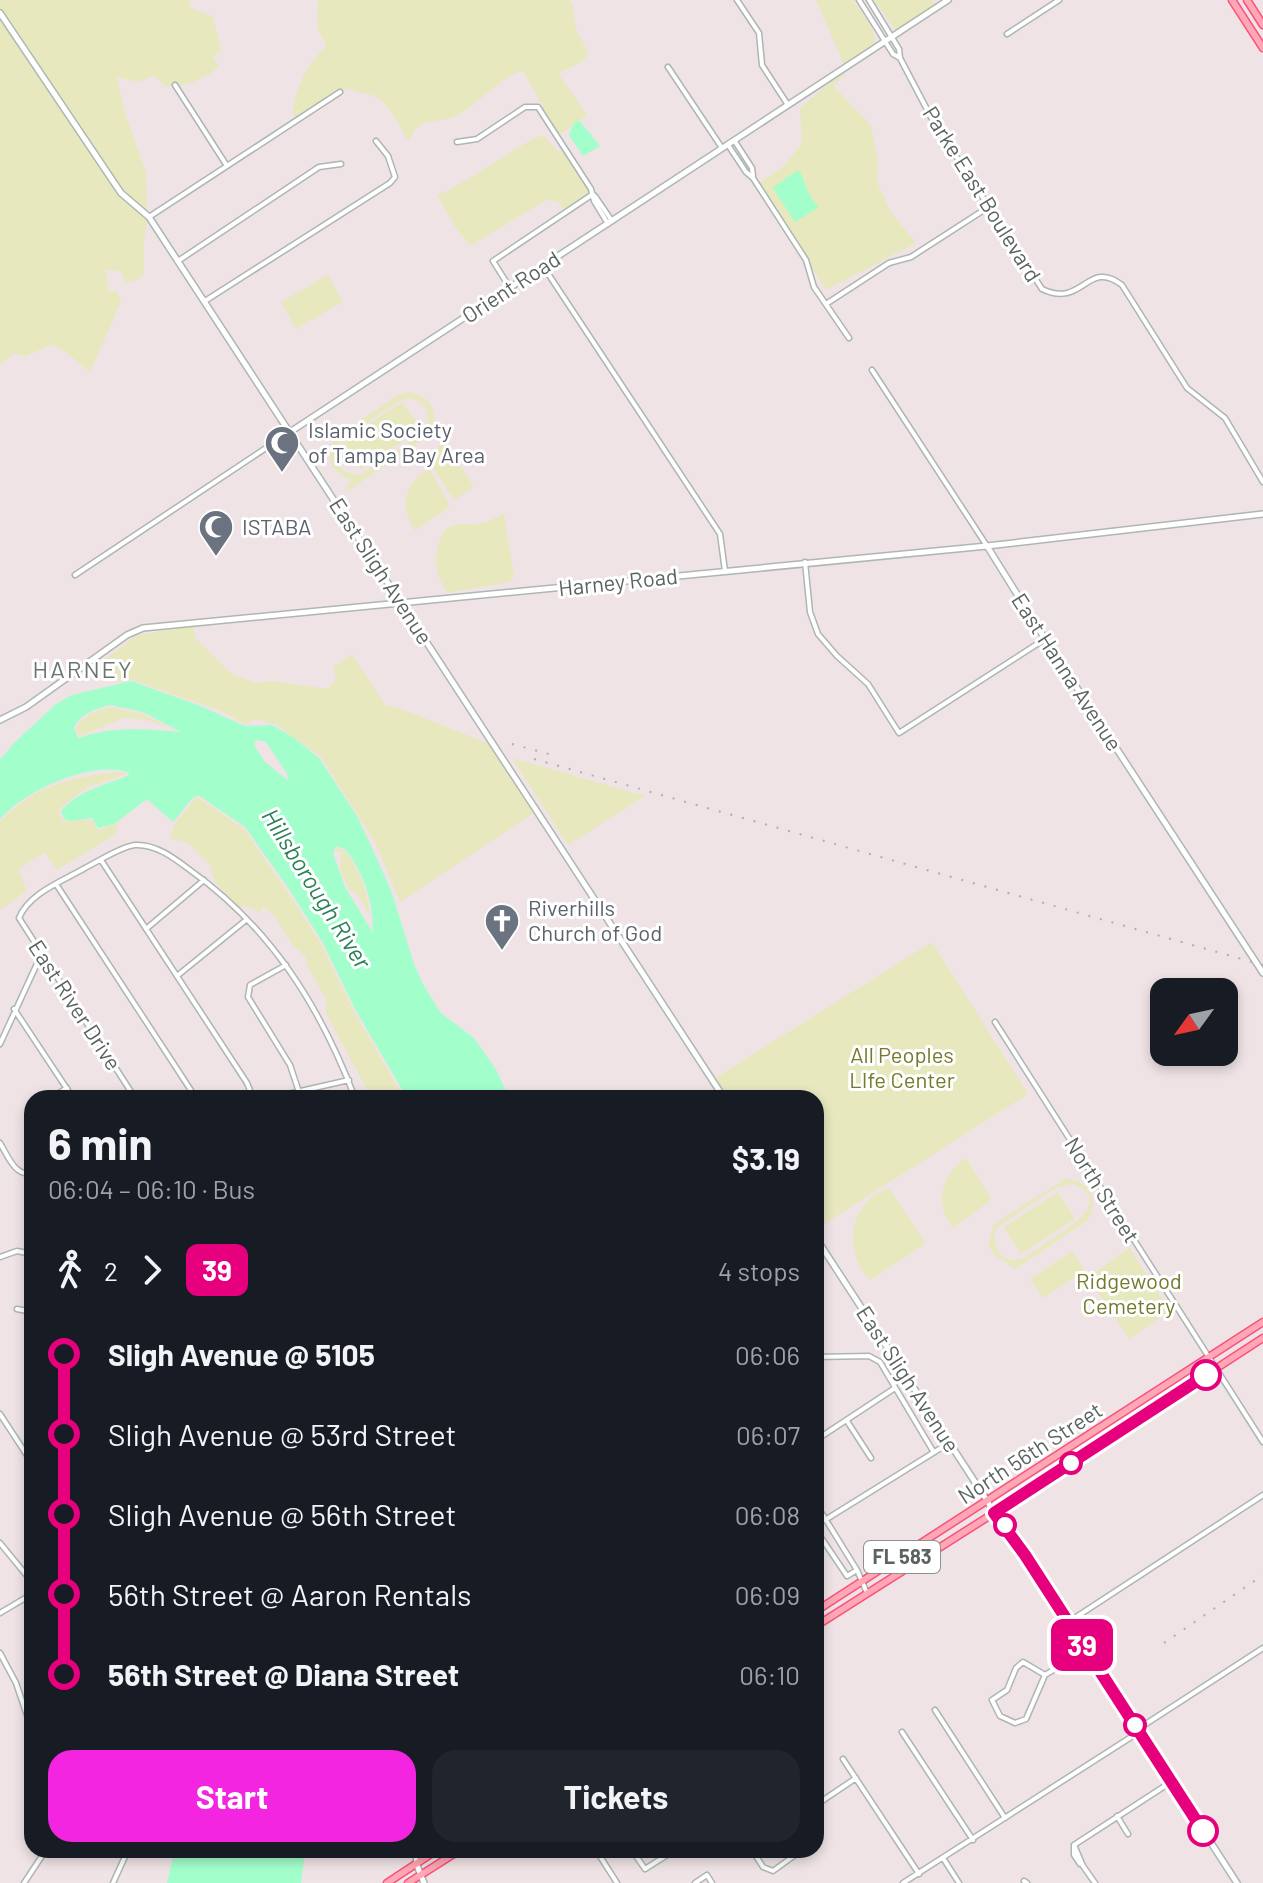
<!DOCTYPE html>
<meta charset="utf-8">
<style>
:root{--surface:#171b24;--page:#20242c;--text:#f1f3f6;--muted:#9ea1a6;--accent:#f325e0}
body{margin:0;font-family:Barlow,sans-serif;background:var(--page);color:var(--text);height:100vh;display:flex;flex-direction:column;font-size:30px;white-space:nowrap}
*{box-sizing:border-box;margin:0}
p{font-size:26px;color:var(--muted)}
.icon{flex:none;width:44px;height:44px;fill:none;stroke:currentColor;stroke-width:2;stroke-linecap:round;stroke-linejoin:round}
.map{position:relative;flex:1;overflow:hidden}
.details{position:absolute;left:24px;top:1090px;width:800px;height:768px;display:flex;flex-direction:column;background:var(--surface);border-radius:24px;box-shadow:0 4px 12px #0003}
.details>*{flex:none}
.badge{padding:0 16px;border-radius:12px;font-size:28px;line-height:52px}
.needle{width:52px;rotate:237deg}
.buttons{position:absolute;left:1150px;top:978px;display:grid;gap:16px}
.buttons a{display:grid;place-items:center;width:88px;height:88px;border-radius:16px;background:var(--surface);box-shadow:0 4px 12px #0003;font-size:40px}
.map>.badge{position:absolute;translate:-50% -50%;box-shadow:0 0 0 4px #fff}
.legs{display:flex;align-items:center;gap:12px;height:88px;padding:0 24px;font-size:26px}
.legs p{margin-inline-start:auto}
.summary{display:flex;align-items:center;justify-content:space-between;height:136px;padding:0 24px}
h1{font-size:44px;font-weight:700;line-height:60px}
.button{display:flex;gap:16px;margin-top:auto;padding:16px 24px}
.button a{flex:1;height:92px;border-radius:24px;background:var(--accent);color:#fff;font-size:32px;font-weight:700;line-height:92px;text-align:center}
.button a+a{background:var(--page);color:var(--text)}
ul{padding:0 24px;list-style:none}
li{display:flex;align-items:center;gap:28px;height:80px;font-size:30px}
li i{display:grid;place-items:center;width:12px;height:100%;margin:0 10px;background:currentColor}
li i::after{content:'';width:20px;height:20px;margin:-10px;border:6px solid;border-radius:50%;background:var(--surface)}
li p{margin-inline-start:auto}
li:first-child i{background:linear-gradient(#0000 50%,currentColor 0)}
li:last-child i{background:linear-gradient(currentColor 50%,#0000 0)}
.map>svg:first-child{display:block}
.green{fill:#e7e8be;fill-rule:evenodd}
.water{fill:#a2ffcc;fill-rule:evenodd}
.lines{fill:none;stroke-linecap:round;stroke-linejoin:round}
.street-casing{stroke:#aeb6b3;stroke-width:7}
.secondary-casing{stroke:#adb7b3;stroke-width:8}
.primary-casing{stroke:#f9517e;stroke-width:9}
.street{stroke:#fff;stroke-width:4}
.secondary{stroke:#fff;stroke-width:5}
.primary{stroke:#ffa7b4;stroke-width:6}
.rail{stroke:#aeb0af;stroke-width:2;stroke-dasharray:2 10;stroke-linecap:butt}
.line-1-casing{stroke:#fff;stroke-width:18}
.line-1{stroke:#e6007e;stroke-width:12}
.stop-1-dot{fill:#fff;stroke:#e6007e;stroke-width:4}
.labels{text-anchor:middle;stroke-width:6;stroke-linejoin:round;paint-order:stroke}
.shield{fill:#fff;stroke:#8c9290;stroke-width:2}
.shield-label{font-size:20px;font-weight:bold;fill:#5b6460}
.street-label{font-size:22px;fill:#5b6460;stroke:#fff}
.worship-label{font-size:22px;fill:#5b616d;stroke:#fff;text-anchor:start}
.park-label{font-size:22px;fill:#757a2d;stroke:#fff}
.neighbourhood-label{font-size:24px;letter-spacing:2px;fill:#6c7671;stroke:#fff}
.water-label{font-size:24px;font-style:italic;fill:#2c8058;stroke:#fff}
</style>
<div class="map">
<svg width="1263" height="1883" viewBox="0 0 1263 1883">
<rect width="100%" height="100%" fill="#efe3e5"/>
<!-- green -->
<path class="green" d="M0,0H189L191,8L212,16L222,50L213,57L219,66C207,78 195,82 178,86L175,82L172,86L166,87L155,76L138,82L117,77L125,113L146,172L147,212L123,191L0,9Z
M318,0H569L573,6L576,30L589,53L582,62L558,73L587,115L559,135L523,71C501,76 480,102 460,114C438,127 419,112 409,142C398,126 392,105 374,96C365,92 357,94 350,88L343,91L341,89L298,117L294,116C291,104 302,76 309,66C314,58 321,53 326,45L317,27Z
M816,0H853L871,26L876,44L844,65Z
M874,0H932L935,6L896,31Z
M0,18L119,194L147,218L144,241V273L140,279L126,283L121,272L106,269L109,291H117L121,302L90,372C76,361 68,352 52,345L25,356L14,353L0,365Z
M842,72L845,75L833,85L871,126L878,160L877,182L890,211L916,243L826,290L760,183L785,165L802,143L800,108ZM805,181L809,195L819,208L774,188Z
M544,136L559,152L563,150L590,193L564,210L559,203L548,199L470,246L455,227L437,195L450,190L534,138Z
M328,275L343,302L296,329L281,302Z
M411,392C432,397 440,415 430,435L349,490L346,485L352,480C332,474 324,457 334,438L398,395ZM408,398C428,401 434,417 423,434L365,472L357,475L343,471L335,458L338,444L342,439L401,400Z
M402,402L421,429L361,469L342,442Z
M445,443L474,487L454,500L425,456Z
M429,469L449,503L448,508L415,531C399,508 404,482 429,469Z
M504,513L514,576L509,582L448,593C439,580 433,566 437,550C445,514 461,528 487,522C492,520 499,516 504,513Z
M193,626L196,639L232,674L257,683L271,681L328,689L336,679L333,667L352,654L385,705L399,708L492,745L535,812L400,902L376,844L321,757L277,725L255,719L246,724L219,710L132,680L108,681L112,677L98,664L138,635Z
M110,707L142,714L174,729L143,719L124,718L79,736L76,729C82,715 97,711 110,707Z
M512,758L645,796L568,845Z
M120,772L126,774L86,788L58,810L63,821L92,820L98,830L118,823L115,835L57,870L45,853L18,869L27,891L0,910V822C32,786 74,776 120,772Z
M197,797L244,829L287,891L321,944L353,1010L404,1098H371L326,1013V998L309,970L305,956L292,945L274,915L262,907L260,913L246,906L238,907L215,882L210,865L187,842L170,839L175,823Z
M337,848L344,850C360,871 368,891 370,917L357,893L350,891L340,869L341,852H337Z
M932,942L1028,1094L816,1229V1098H728L715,1078Z
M966,1158L990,1197V1201L953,1228C933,1204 942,1174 966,1158Z
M1065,1179C1089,1180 1100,1200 1088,1220L1014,1270C1006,1257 993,1263 989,1242L994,1224ZM1072,1184C1116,1201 1066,1230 1049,1241C1040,1247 1028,1258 1016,1260C1009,1261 1004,1257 999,1253L994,1238L996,1229L1003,1223L1057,1187Z
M889,1188L925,1242L924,1245L870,1280C842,1251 848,1202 889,1188Z
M1058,1192L1075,1219L1021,1254L1004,1227Z
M1129,1248L1170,1311L1129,1339L1088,1277Z
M1072,1251L1085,1271L1043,1298L1030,1279Z"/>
<!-- water -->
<path class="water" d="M579,120L600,146L583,156L569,135L573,124Z
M796,171L800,172C807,185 808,198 819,207L795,222L773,188Z
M131,681L198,705L245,726L272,725L293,737L319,758L357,816L373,850L392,893L414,964L424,986L441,1013L474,1038L497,1071L509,1098H407L355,1009L323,943L289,889L245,827L198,795C188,800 181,814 173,822L147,799L114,824L98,828L92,818L71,821L64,819L61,811C79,791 101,786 125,777L130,773C92,759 25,791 0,819V760L14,743L56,704L72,695ZM110,705L143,712L181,732C143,729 116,726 78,738L74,728C80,714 95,709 110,705ZM256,740L266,742L286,772L289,781L265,762L254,745ZM336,846L345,849C365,875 373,901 373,933L345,887L333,853Z
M175,1850H305L301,1883H167Z"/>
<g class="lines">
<defs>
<path id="street" d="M737,0L759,33L762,65L788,105
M859,0L893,54L900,58L932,119L1042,289C1083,309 1087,258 1122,285L1187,388L1225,418L1263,482
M869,0L899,49L900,58
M1007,34L1059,0
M668,67L722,148
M175,85L227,166
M734,140L752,168L753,176
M457,142L477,139L525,107H538L591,189L594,201L608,224
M728,145L746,172L753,178L806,260L814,287L849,338
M595,196L612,221
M149,217L340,92
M178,261L319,167L341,164
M543,266L720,534L725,571
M510,288L493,261L593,194
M205,301L390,183L395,177L388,156L376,141
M826,304L889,263L911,257L987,208
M872,370L987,546
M805,562L810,612L818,634L837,656L868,684L899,733L1045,639
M75,575L290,432
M101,860L247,1083L253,1098
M56,884L196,1098
M146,929L204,880
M286,965L250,985L248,997L290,1065L299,1092
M177,976L246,920
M14,1009L73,1098
M995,1022L1263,1442
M0,1044L41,955
M51,1098L67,1088
M135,1098L19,918C29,893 63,881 85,868C97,862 122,846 135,845C156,844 174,858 190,870C271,928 320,1006 355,1098
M270,1098L349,1080
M0,1143C8,1156 15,1177 32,1173
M0,1257L17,1251L32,1254
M17,1309L32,1312
M816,1357L869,1356L880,1362L933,1451
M816,1401L817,1403
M0,1414L32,1463
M847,1421L871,1458
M816,1440L895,1388
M816,1504L857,1570L867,1593
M825,1520L949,1443
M816,1530L847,1576L857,1570
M0,1543L32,1582
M0,1613L32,1594
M1067,1623L1263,1495
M0,1653L16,1683L32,1730
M1045,1675L1023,1662L1016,1668L1007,1690L992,1700L1000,1716L1015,1723L1026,1719L1045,1675L1085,1651
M935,1710L1005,1818
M1138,1729L1263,1648
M902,1732L973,1840
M843,1759L919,1874
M816,1805L856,1778
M1117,1816L1128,1834
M1074,1845L1171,1782
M1074,1845L1083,1866L1095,1883
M1074,1845V1855L1080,1864
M416,1850V1863
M596,1850L617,1883
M632,1850L645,1869L675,1850
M752,1850L763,1867L773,1871L802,1850
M943,1858L959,1883
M1024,1881L1027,1883
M24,1883L46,1850
M113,1883L128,1850
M695,1883L707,1875L712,1883
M903,1883L1139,1732"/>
<path id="secondary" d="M0,13L121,193L149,217L724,1098
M290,432L948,0
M987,546L1045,639L1263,973
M0,720L26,707L127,635L143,628L987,546L1263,514
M816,1238L988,1502L1000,1527L1028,1564
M999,1521L1004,1525L1025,1555L1237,1883
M416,1863L424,1883"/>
<path id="primary" d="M1232,0L1263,48
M1247,0L1263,25
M816,1611L1263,1322
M816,1626L994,1513L1263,1338
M387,1883L437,1850
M408,1883L460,1850"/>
</defs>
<!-- street casing -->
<use href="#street" class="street-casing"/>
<!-- secondary casing -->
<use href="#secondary" class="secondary-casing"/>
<!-- primary casing -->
<use href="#primary" class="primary-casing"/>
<!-- street -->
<use href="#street" class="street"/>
<!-- secondary -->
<use href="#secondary" class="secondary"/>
<!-- primary -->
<use href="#primary" class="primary"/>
<!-- rail -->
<path class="rail" d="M512,744L549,754
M534,759L1263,965
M1164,1643L1263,1575"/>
</g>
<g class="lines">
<defs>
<path id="line-1" d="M1203,1831L1025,1555L994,1513L1206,1375"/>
</defs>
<!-- line-1 casing -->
<use href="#line-1" class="line-1-casing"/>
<!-- line-1 -->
<use href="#line-1" class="line-1"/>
</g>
<!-- icons -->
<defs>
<symbol id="mosque-pin" viewBox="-11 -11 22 30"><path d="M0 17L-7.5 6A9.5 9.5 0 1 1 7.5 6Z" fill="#6b7280" stroke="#fff"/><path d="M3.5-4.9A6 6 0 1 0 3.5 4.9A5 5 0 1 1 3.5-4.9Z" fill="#fff"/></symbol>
<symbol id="church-pin" viewBox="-11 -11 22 30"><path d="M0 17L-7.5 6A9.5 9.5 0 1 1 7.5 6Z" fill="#6b7280" stroke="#fff"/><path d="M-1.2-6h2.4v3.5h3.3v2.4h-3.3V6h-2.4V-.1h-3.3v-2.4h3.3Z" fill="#fff"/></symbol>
</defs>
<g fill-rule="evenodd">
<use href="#mosque-pin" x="262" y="423" width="40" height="54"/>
<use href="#mosque-pin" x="196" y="507" width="40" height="54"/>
<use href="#church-pin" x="482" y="901" width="40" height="54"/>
</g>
<!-- markers -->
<g class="stop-1-dot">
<circle cx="1206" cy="1375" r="14"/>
<circle cx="1071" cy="1463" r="10"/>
<circle cx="1005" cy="1525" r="10"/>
<circle cx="1135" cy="1725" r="10"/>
<circle cx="1203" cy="1831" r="14"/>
</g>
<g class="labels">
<!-- shield labels -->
<rect class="shield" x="864" y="1541" width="76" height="32" rx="6"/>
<g class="shield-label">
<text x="902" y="1564">FL 583</text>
</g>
<!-- street labels -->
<g class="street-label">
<text transform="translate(982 194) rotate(58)" y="8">Parke East Boulevard</text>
<text transform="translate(511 287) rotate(-33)" y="8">Orient Road</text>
<text transform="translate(381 571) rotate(57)" y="8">East Sligh Avenue</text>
<text transform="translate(618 582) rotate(-6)" y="8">Harney Road</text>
<text transform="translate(1067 672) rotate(57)" y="8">East Hanna Avenue</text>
<text transform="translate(75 1005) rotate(57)" y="8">East River Drive</text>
<text transform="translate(1102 1190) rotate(58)" y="8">North Street</text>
<text transform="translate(908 1379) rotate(57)" y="8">East Sligh Avenue</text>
<text transform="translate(1030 1453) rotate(-33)" y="8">North 56th Street</text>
</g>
<!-- worship labels -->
<g class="worship-label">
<text x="308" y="438">Islamic Society<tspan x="308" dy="25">of Tampa Bay Area</tspan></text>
<text x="242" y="535">ISTABA</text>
<text x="528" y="916">Riverhills<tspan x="528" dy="25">Church of God</tspan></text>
</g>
<!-- park labels -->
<g class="park-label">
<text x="902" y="1063">All Peoples<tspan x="902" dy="25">LIfe Center</tspan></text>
<text x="1129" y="1289">Ridgewood<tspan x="1129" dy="25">Cemetery</tspan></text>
</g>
<!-- neighbourhood labels -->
<g class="neighbourhood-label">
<text x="83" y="678">HARNEY</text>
</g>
<!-- water labels -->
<g class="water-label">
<text transform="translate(316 889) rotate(58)" y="8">Hillsborough River</text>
</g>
</g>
</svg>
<div class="buttons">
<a><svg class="needle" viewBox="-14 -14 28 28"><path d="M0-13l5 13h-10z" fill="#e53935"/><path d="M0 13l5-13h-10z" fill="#9ea1a6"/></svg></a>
</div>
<b class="badge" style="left:1082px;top:1645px;background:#e6007e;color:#fff">39</b>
<section class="details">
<div class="summary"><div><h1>6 min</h1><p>06:04 – 06:10 · Bus</p></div><b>$3.19</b></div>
<div class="legs"><svg class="icon" aria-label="walk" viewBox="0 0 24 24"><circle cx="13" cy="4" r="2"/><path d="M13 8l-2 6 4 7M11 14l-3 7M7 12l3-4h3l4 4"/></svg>2<svg class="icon" aria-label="forward" viewBox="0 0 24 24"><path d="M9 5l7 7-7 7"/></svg><b class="badge" style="background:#e6007e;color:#fff">39</b><p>4 stops</p></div>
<ul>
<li><i style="color:#e6007e"></i><b>Sligh Avenue @ 5105</b><p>06:06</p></li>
<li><i style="color:#e6007e"></i><span>Sligh Avenue @ 53rd Street</span><p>06:07</p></li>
<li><i style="color:#e6007e"></i><span>Sligh Avenue @ 56th Street</span><p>06:08</p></li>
<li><i style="color:#e6007e"></i><span>56th Street @ Aaron Rentals</span><p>06:09</p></li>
<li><i style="color:#e6007e"></i><b>56th Street @ Diana Street</b><p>06:10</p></li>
</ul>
<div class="button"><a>Start</a><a>Tickets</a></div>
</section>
</div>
